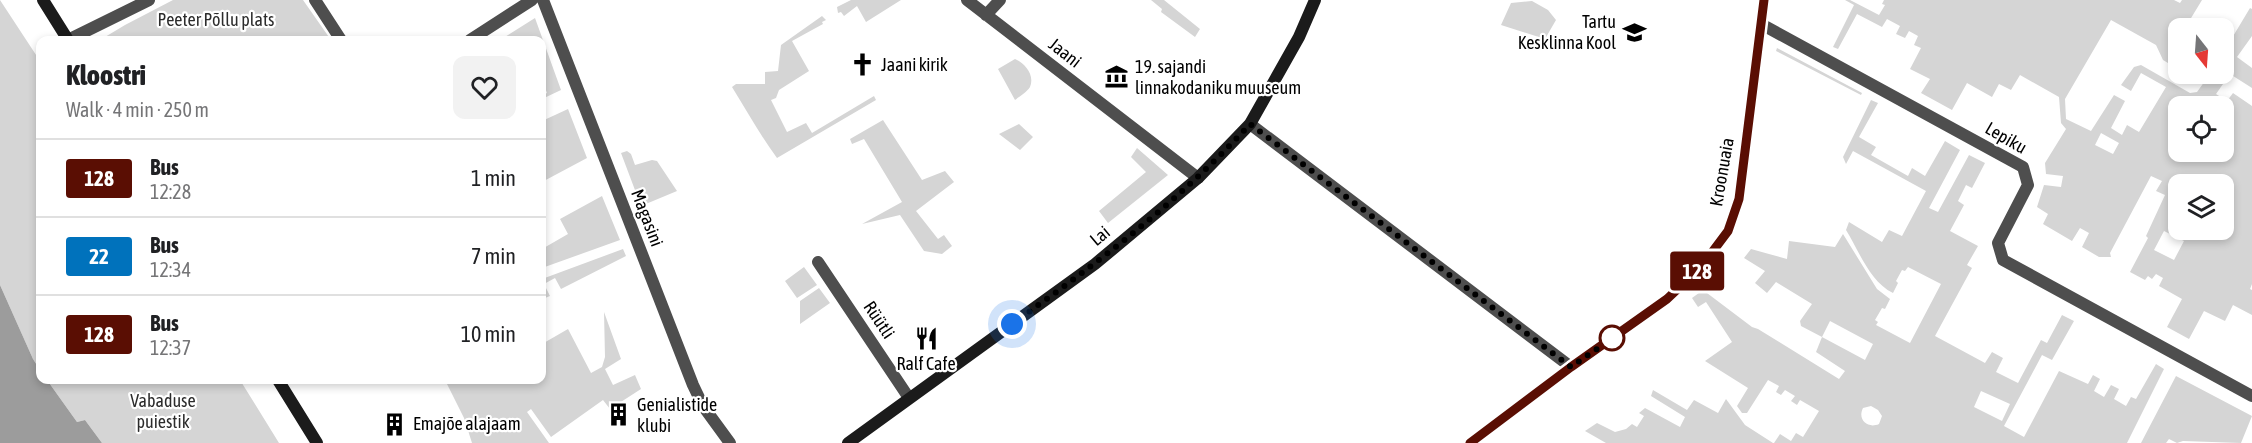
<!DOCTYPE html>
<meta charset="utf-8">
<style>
:root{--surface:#fff;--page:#f2f2f2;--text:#202124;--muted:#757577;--line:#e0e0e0}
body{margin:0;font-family:"Asap Condensed",sans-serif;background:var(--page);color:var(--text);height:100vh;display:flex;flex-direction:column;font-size:22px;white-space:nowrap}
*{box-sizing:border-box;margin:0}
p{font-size:20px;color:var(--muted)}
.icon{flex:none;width:33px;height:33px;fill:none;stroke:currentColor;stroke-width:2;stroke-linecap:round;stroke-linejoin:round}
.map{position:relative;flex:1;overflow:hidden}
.details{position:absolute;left:36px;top:36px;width:510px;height:348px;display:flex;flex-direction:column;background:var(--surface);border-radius:12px;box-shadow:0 3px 9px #0003}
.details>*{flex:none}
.badge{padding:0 12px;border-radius:4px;font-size:21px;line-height:39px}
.needle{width:39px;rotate:163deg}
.tools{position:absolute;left:2168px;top:18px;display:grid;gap:12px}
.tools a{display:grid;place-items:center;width:66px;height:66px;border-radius:12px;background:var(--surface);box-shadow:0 3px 9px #0003;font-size:30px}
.you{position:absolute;width:30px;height:30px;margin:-15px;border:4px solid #fff;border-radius:50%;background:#1a73e8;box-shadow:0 0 0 9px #1a73e833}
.map>.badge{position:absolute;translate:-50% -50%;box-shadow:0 0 0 3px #fff}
.round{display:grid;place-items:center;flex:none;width:63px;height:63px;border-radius:12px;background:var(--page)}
.head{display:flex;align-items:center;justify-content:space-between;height:102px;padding:0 30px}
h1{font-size:28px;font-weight:800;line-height:45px}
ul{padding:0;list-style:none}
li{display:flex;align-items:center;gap:18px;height:78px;padding:0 30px;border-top:2px solid var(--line)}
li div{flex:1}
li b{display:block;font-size:22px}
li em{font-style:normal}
li .badge{min-width:66px;font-weight:700;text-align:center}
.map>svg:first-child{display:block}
.green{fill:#d5d5d5;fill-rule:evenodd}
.water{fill:#9c9c9c}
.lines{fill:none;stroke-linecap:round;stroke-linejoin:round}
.street{stroke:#4e4e4e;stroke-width:12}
.secondary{stroke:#1b1b1b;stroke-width:12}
.line-casing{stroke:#fff;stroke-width:14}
.line{stroke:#5a0e03;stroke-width:9}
.walk{stroke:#000;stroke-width:6;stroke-dasharray:0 10.8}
.stop-dot{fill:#fff;stroke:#5a0e03;stroke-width:3}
.labels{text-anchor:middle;stroke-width:4.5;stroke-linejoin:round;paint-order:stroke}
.park-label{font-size:18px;fill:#2c2c2c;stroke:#fff}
.poi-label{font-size:18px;fill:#000;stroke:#fff;text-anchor:start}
.street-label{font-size:18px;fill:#000;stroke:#fff}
</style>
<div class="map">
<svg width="2252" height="443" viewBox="0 0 2252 443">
<rect width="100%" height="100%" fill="#fff"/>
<!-- green -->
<path class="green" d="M0,0L40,61V370L33,359L0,285Z
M173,0H303L331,40H100L125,25Z
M851,0H901L866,22L857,6L844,16L841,12L838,13L837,7Z
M1151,0H1164L1200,29L1195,37L1161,12L1162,9Z
M1845,0H1850L1879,15L1885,5L1882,4L1884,0H2174L2180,3L2182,0H2202L2185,28H2178V41L2172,52L2178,56V69L2163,60L2156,45L2111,20L2065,99L2066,119L2091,131L2114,95L2125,101L2111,128L2122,135L2127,125L2139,132L2166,87L2141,73L2131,91L2121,85L2134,67L2141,65L2190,93L2197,92L2210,74H2223V53L2250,8L2252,9V36L2237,57L2252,68V88L2230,74L2216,94L2227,101L2233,93L2252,106V284L2250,289L2252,290V315L2233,305L2225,321L2204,311L2189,339L2167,327L2182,299L2159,286L2163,278L2156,274L2152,279L2148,276L2145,280L2130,272L2148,238L2146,236L2165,195L2156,191L2162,181L2151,176L2110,253L2111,257H2099L2082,247L2089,233L2080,228L2072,241L2043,224L2048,214L2037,207L2044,185L2061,187L2063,176L2046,174L2045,163L2066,129L2061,123L2059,97L2020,75L2011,90L1999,84L1992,97L1967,83L1952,110L1921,93L1930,79L1910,69L1921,48L1914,45L1918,36L1909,31L1905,38L1896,34L1900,26L1887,19L1882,27L1857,14L1838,49L1833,47L1854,5ZM2223,106V152H2178V106ZM2101,133L2119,143L2113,154L2095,145ZM2223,184V230H2178V184ZM2164,231L2184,241L2174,260L2154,250Z
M1532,1L1548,10L1556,20L1545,39L1501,25L1511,3Z
M822,16L826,20L822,22L823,24L792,41L809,71L779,90L776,98L771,100L787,132L806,123L812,133L874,96L876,100L777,158C760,135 747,111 732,87L736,84H765V72L778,71L781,45Z
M535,18L561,90L542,99V95L547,93L544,85L542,86V40H500Z
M1777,48L1862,93L1861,95L1776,51Z
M1015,59C1025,63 1035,75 1030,87C1027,92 1020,96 1015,100L998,69Z
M1871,100L1878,103L1859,137L1876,147L1871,155L1908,176L1912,168L1925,176L1945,141L1960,150L1929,208L1938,212L1969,155L1985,163L1972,188L1966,185L1958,201L1964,205L1950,231L1978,246L1967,265L1972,268L1935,336L1985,363L1992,352L2003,358L1996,372L2018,383L2041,340L2047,343L2062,315L2074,321L2052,360L2042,355L2004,426L2024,437L2059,371L2088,384L2093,375L2100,379L2094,391L2104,397L2111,385L2119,389L2114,399L2126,406L2131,397L2136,399L2156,364L2164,369L2127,443H1774L1780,434L1791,441L1796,433L1803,437L1819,411L1800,400L1797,405L1791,401L1795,396L1785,390L1781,395L1776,392L1779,386L1768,380L1747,413H1742L1737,406L1748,388L1705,361L1732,342L1706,302L1698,307L1692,298L1703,290L1752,327L1758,329L1839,379L1845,371L1816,352L1822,337L1801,326L1800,321L1812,304L1776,282L1767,293L1755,283L1765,271L1744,258L1751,249L1787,259L1789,241L1835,247L1843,234L1877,289L1890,299L1885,309L1882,308L1875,320L1878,322L1876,325L1910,343L1941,284L1908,267L1905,271L1902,270L1896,281L1898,283L1893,293C1870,282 1859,251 1846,230L1849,222L1882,242L1889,230L1902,236L1926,191L1853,151L1846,164L1843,157ZM1830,321L1873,344L1865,360L1822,337ZM1981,391L2010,404L2002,421L1974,407ZM1871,406L1878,410L1882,416L1879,424C1868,429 1857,420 1863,408Z
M568,109L587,158L542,182V121Z
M883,120L922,180L945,171L954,182L916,211L938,239L944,235L952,246L942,254L924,251L900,215L862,224L902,202L864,139L852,144L850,139Z
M1019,124L1033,137L1020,150L999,134Z
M1137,148L1168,175L1108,223L1099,211L1146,172L1131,157Z
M627,151L631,154L635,165L652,160L657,161L677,191L641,206L621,153Z
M602,196L620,240L542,268V249L568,234L560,219Z
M623,249L626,256L561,289L555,278L544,284L550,296L545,298L542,291V279Z
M804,267L817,285L797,298L785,281Z
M819,288L830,303L800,324V301Z
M604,312L621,359L605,369L613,385L635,375L641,389L610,409L603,400L551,437L531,409L527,412L549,443H472L464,418L445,380H542V344L568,329L591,373L602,367L605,357Z
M2176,376L2252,416L2241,443L2183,441L2177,443L2169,439L2166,443H2141Z
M47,380H240L279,443H102L85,420L77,422Z
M1653,390L1687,410L1694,400L1718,413L1726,399L1745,425L1773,443H1606L1585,431L1597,423L1615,432L1626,429L1632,424L1637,427L1644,416L1639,413L1645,408L1680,427L1685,417L1651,396Z"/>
<!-- water -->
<path class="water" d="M0,285L33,359L40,370V380H47L77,422L85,420L102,443H0Z"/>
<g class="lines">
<!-- street -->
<path class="street" d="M315,0L341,40
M543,0L693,385L703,406L730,443
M967,0L1198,178
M986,15L1000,0
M1761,24L2023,167L2028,185L1998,243L2003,260L2252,396
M68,40L149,0
M470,40L532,0
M1250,124L1571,367
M818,262L909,398"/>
<!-- secondary -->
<path class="secondary" d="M43,0L68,40
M278,380L317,443
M848,443L1095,264L1198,178L1250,124L1299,37L1315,0
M1470,443L1571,367L1667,299L1701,267L1728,231L1739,199L1764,0"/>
</g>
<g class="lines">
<defs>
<path id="line" d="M1470,443L1571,367L1667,299L1701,267L1728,231L1739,199L1764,0"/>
</defs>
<!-- line casing -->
<use href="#line" class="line-casing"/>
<!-- line -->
<use href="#line" class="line"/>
<!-- walk -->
<path class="walk" d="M1012,324C1096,264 1180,201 1250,124L1571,367L1614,337L1612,338"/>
</g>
<!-- icons -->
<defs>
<symbol id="school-bare" viewBox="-9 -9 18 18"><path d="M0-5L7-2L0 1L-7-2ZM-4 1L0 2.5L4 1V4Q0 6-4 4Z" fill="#000" stroke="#fff" stroke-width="2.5" paint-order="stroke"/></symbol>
<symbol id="church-bare" viewBox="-9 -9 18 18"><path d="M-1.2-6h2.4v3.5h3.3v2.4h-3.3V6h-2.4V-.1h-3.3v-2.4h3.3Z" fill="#000" stroke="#fff" stroke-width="2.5" paint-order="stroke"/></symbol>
<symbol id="museum-bare" viewBox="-9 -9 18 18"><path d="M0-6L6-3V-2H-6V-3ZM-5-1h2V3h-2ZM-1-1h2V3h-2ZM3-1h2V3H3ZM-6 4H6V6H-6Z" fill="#000" stroke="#fff" stroke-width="2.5" paint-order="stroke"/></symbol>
<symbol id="restaurant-bare" viewBox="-9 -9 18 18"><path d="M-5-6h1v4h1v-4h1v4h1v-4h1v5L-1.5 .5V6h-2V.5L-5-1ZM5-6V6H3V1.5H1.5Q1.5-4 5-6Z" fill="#000" stroke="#fff" stroke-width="2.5" paint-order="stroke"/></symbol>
<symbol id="building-bare" viewBox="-9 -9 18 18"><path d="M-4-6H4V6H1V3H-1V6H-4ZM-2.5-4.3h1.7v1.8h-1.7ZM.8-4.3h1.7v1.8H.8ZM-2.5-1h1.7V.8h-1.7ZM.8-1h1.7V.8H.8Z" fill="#000" stroke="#fff" stroke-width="2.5" paint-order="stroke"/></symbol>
</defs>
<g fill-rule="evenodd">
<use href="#school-bare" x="1618" y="16" width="33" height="33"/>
<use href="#church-bare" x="846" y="48" width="33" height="33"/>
<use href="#museum-bare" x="1100" y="60" width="33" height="33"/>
<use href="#restaurant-bare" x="910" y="322" width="33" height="33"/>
<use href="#building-bare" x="602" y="398" width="33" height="33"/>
<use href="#building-bare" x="378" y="408" width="33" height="33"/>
</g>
<!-- markers -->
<circle class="stop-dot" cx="1612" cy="338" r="12"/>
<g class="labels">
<!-- park labels -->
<g class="park-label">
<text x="216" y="26">Peeter Põllu plats</text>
<text x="163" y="407">Vabaduse<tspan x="163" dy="21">puiestik</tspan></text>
</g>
<!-- poi labels -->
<g class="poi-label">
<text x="1616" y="28" text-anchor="end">Tartu<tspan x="1616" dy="21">Kesklinna Kool</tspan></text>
<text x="881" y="71">Jaani kirik</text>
<text x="1135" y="73">19. sajandi<tspan x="1135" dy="21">linnakodaniku muuseum</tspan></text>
<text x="926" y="370" text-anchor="middle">Ralf Cafe</text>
<text x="637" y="411">Genialistide<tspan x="637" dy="21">klubi</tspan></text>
<text x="413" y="430">Emajõe alajaam</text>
</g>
<!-- street labels -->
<g class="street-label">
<text transform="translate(1065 53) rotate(38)" y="6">Jaani</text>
<text transform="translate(2006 138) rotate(30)" y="6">Lepiku</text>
<text transform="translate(1722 172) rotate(-80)" y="6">Kroonuaia</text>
<text transform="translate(647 218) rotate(69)" y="6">Magasini</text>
<text transform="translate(1100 236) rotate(-40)" y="6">Lai</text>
<text transform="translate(879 320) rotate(56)" y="6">Rüütli</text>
</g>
</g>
</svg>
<div class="tools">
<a><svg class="needle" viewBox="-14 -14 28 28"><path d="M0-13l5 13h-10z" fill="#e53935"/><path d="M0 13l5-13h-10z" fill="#757577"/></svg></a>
<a><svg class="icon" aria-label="locate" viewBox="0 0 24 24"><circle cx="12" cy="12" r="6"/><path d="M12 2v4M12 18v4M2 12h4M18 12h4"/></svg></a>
<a><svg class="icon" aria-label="layers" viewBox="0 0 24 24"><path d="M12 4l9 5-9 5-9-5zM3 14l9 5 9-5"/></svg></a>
</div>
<div class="you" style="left:1012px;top:324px"></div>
<b class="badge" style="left:1697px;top:271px;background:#5a0e03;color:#fff">128</b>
<section class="details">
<div class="head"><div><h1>Kloostri</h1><p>Walk · 4 min · 250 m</p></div><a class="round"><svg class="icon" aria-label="heart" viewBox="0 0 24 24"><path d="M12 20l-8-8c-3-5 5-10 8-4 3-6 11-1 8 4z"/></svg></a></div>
<ul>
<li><span class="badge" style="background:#5a0e03;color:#fff">128</span><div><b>Bus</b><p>12:28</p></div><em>1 min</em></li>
<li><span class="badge" style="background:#0072bc;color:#fff">22</span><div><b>Bus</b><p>12:34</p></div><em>7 min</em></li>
<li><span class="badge" style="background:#5a0e03;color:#fff">128</span><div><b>Bus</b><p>12:37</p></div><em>10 min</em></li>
</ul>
</section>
</div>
